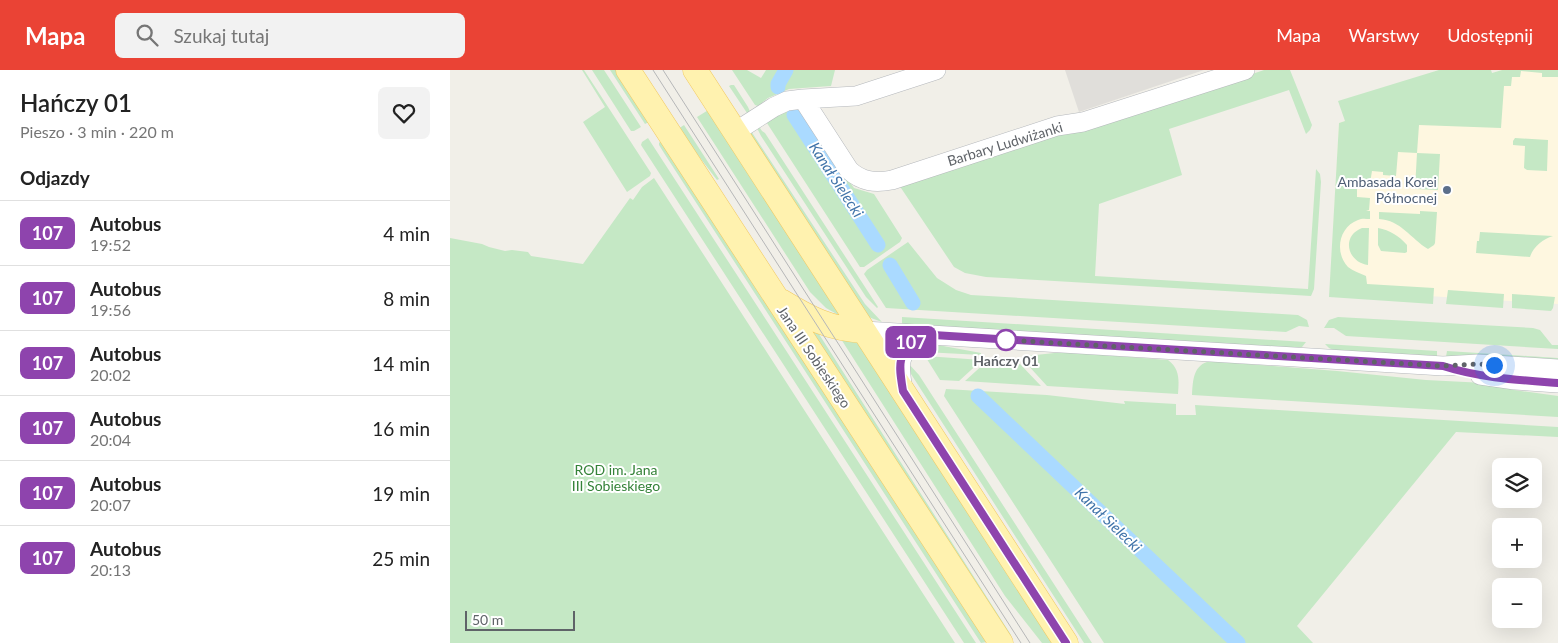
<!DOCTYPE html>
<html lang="pl">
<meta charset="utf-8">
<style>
:root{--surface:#fff;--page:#f2f2f2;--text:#222;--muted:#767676;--line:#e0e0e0;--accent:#ea4335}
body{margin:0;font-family:Lato,sans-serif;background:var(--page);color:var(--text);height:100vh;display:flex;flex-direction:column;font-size:19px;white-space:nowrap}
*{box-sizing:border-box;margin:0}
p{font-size:16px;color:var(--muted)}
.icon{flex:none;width:28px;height:28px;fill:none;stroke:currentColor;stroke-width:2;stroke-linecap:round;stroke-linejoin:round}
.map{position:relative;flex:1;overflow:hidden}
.panel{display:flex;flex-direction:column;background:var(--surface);width:450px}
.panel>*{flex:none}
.badge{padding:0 10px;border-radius:8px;font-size:18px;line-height:32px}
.tools{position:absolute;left:1042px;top:388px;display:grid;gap:10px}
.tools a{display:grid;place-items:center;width:50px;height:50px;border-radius:8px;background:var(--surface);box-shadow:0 5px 20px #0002;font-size:25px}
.scale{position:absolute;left:15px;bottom:12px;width:110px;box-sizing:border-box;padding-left:5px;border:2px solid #5f6368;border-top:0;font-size:14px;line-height:18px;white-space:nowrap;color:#5f6368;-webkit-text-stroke:4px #fff;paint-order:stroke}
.you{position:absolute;width:25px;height:25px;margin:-12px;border:4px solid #fff;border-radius:50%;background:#1a73e8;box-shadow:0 0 0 8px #1a73e833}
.map>.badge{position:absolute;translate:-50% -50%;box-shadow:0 0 0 2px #fff}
h2{padding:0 20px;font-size:19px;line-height:45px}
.round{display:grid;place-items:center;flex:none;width:52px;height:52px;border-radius:8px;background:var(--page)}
.summary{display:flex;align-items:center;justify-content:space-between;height:85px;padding:0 20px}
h1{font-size:24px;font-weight:600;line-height:38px}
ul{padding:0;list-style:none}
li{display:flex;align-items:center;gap:15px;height:65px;padding:0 20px;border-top:1px solid var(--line)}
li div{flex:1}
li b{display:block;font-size:19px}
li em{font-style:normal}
li .badge{min-width:55px;font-weight:700;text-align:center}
header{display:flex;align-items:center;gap:30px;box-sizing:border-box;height:70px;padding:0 25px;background:var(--accent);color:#fff}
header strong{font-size:24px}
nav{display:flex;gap:28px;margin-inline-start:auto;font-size:18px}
.search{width:350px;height:45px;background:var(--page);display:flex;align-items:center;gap:12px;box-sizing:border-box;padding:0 18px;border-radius:8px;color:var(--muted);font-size:19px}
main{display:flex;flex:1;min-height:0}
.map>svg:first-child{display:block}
.commercial{fill:#fef7e0}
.industrial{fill:#e0deda}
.green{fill:#c5e8c5}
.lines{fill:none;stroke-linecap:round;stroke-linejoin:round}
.canal{stroke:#aadaff;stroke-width:15}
.minor-casing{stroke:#b5b8bc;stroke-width:20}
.major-casing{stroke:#f2c960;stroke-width:25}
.minor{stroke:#fff;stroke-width:19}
.major{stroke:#fff2af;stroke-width:24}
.tram{stroke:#b6b7b8;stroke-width:1}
.line-casing{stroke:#fff;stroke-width:11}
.line{stroke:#8e44ad;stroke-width:8}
.walk{stroke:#5f6368;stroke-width:5;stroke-dasharray:0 9}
.service-dot{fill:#5c6f8a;stroke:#fff;stroke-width:2}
.stop-dot{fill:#fff;stroke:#8e44ad;stroke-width:2.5}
.labels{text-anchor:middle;stroke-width:4;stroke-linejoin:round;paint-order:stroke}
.street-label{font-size:14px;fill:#5f6368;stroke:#fff}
.service-label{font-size:14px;fill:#4e5e75;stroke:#fff;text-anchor:end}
.stop-label{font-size:14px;font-weight:bold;fill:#5f6368;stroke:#fff}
.park-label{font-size:14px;fill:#348238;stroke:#fff}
.water-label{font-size:15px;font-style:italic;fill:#4174aa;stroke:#fff}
</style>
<header>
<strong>Mapa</strong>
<div class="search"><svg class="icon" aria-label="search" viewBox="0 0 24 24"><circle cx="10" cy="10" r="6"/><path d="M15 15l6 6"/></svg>Szukaj tutaj</div>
<nav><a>Mapa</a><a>Warstwy</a><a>Udostępnij</a></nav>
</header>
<main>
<section class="panel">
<div class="summary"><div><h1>Hańczy 01</h1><p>Pieszo · 3 min · 220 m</p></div><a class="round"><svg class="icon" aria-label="heart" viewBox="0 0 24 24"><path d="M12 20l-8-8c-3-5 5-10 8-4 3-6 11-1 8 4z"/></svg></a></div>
<h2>Odjazdy</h2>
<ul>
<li><span class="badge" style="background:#8e44ad;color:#fff">107</span><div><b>Autobus</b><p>19:52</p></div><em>4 min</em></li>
<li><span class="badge" style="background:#8e44ad;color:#fff">107</span><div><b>Autobus</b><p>19:56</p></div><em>8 min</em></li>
<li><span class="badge" style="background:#8e44ad;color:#fff">107</span><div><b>Autobus</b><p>20:02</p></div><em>14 min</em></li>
<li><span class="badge" style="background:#8e44ad;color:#fff">107</span><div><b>Autobus</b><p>20:04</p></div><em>16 min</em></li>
<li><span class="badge" style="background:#8e44ad;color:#fff">107</span><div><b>Autobus</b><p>20:07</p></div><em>19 min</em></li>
<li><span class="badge" style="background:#8e44ad;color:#fff">107</span><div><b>Autobus</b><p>20:13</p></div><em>25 min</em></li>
</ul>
</section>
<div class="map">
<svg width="1108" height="573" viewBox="0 0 1108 573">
<rect width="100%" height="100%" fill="#f1efe8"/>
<!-- commercial -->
<path class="commercial" d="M1052,0H1108V234L880,220L889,53Z"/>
<!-- industrial -->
<path class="industrial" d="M615,0H754L629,42Z"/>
<!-- green -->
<path class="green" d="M132,0H134L201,103L200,106L177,122L133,52L155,37Z
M142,0H154L191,57L184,61H181Z
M160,0H168L201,51L195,54Z
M282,0H297L311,8L316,0H385L381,16L339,19L318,28L308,36L305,35Z
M814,0H840L862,55L860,60L856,64L839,20L719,59L732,105L649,134L645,206L858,219L866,99L870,104L871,112L864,219L861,226L536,207L515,203L504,197L449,115L603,62L650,56Z
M989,0H1041L1042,3L1052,0H1108V7H1092V3L1071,1L1070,7H1062L1061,16H1054L1051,58L969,55L967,83L990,84L988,120L965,119L967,83L948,82L946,106L933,105V102L922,101L920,113L907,112V127L920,128L919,140L916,141H920V149C916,149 912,148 908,150C889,157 884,182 898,197C903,201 910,203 916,206L917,214L984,218L983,234L879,227L889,53L895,51L888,31Z
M281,15H284L298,37L301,44L299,46L279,16Z
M347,36L404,118L424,124L452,168L450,172L414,197H410L315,50Z
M260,39L392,247L376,238L360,222L260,67L247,47Z
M234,55L269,109L267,110L228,59Z
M308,55L312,61L315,63L428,237L427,238L416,227L311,66L306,56Z
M301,61L415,234L432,252L421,248L415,245L300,65Z
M198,68L526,573H514L191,75L192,72Z
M1065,68L1098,70L1097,101L1077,100L1074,98L1075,76L1063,75V71Z
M213,69L537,572L531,573L214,83L209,75V73Z
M204,108L505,573H0V168L32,174L39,177L55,181L62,180L78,182L81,186L133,194L180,128L183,130L192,117Z
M970,141L987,142L985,173L984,175L978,179C961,169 951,150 929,149V142L970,144Z
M912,158H919L918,195C897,192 891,166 912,158Z
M928,158C940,160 949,166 957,175V182L955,183L931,181L928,175Z
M1030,162L1103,166C1093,169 1083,177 1080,187L1026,183L1027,171H1029Z
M458,172L487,208L506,220L521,225L848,245L857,250L859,257L849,256L836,262L436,238L414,204L417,200Z
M998,220L1054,224L1053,238L996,234Z
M1062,224L1105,227L1103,238L1101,241L1062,238Z
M452,247L856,272L852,277L848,278L452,254Z
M888,247L1083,258L1090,260L1102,275H1108V279L896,266L884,258H874L879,250Z
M352,252L367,261L561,565L558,567Z
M391,269L410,271L606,573H592L555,526Z
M477,274L488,275L531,283V285L474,282L469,276Z
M875,274L987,281V286L883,280L879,278Z
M997,281L1108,288V293L996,287Z
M614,282L718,290C730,299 729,310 728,324L597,316L576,293V286Z
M475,286L532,290L509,311L490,310Z
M537,291L570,294L591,316L515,311Z
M760,291L887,301L976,310L1035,313L1064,320L1108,326V347L742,325C743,310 743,295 760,291Z
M458,293L469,305L642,573H634L461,304Z
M496,319L597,325L675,334L674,331L726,334V345H746L745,335L1108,357V367L1006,362L847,556L863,573H654L494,326Z"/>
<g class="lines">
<!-- canal -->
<path class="canal" d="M328,17V14L336,0
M344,45L428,175
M440,195L463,233
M528,326L788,573"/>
<defs>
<path id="minor" d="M353,29L399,100C412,112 425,113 442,110L607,56L633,52L795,0
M285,62L324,37L337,31L353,29L406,26L486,0
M414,261L993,296L1028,294L1108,299
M1030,305L1065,310L1108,313
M453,320C448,291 449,287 467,264"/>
<path id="major" d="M178,0L551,573
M245,0L616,573
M331,231C359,248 379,259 414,261"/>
</defs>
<!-- minor casing -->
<use href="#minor" class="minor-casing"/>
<!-- major casing -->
<use href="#major" class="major-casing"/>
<!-- minor -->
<use href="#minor" class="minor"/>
<!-- major -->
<use href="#major" class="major"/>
<!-- tram -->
<path class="tram" d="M203,0L571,573
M213,0L580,573"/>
</g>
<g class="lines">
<defs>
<path id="line" d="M616,573L453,321C448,291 448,288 467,264L993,296C1030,308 1069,310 1108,313"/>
</defs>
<!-- line casing -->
<use href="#line" class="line-casing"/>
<!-- line -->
<use href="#line" class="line"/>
<!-- walk -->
<path class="walk" d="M556,270L993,296L1028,294L1044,295"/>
</g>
<!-- markers -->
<circle class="service-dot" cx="997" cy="120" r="5"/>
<circle class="stop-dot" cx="556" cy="270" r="10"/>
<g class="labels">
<!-- street labels -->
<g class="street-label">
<text transform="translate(555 74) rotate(-17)" y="5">Barbary Ludwiżanki</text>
<text transform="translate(364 287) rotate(56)" y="5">Jana III Sobieskiego</text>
</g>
<!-- service labels -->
<g class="service-label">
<text x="987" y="117">Ambasada Korei<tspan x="987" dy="16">Północnej</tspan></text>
</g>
<!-- stop labels -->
<g class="stop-label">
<text x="556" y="296">Hańczy 01</text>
</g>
<!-- park labels -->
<g class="park-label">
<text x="166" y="405">ROD im. Jana<tspan x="166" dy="16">III Sobieskiego</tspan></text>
</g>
<!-- water labels -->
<g class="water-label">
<text transform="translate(386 110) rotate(57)" y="5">Kanał Sielecki</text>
<text transform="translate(658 450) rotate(44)" y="5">Kanał Sielecki</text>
</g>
</g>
</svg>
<div class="tools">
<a><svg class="icon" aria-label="layers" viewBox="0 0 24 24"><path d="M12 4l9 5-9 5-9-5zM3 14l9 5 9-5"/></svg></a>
<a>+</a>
<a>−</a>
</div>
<div class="scale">50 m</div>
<div class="you" style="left:1044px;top:295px"></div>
<b class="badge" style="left:461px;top:272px;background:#8e44ad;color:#fff">107</b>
</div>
</main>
